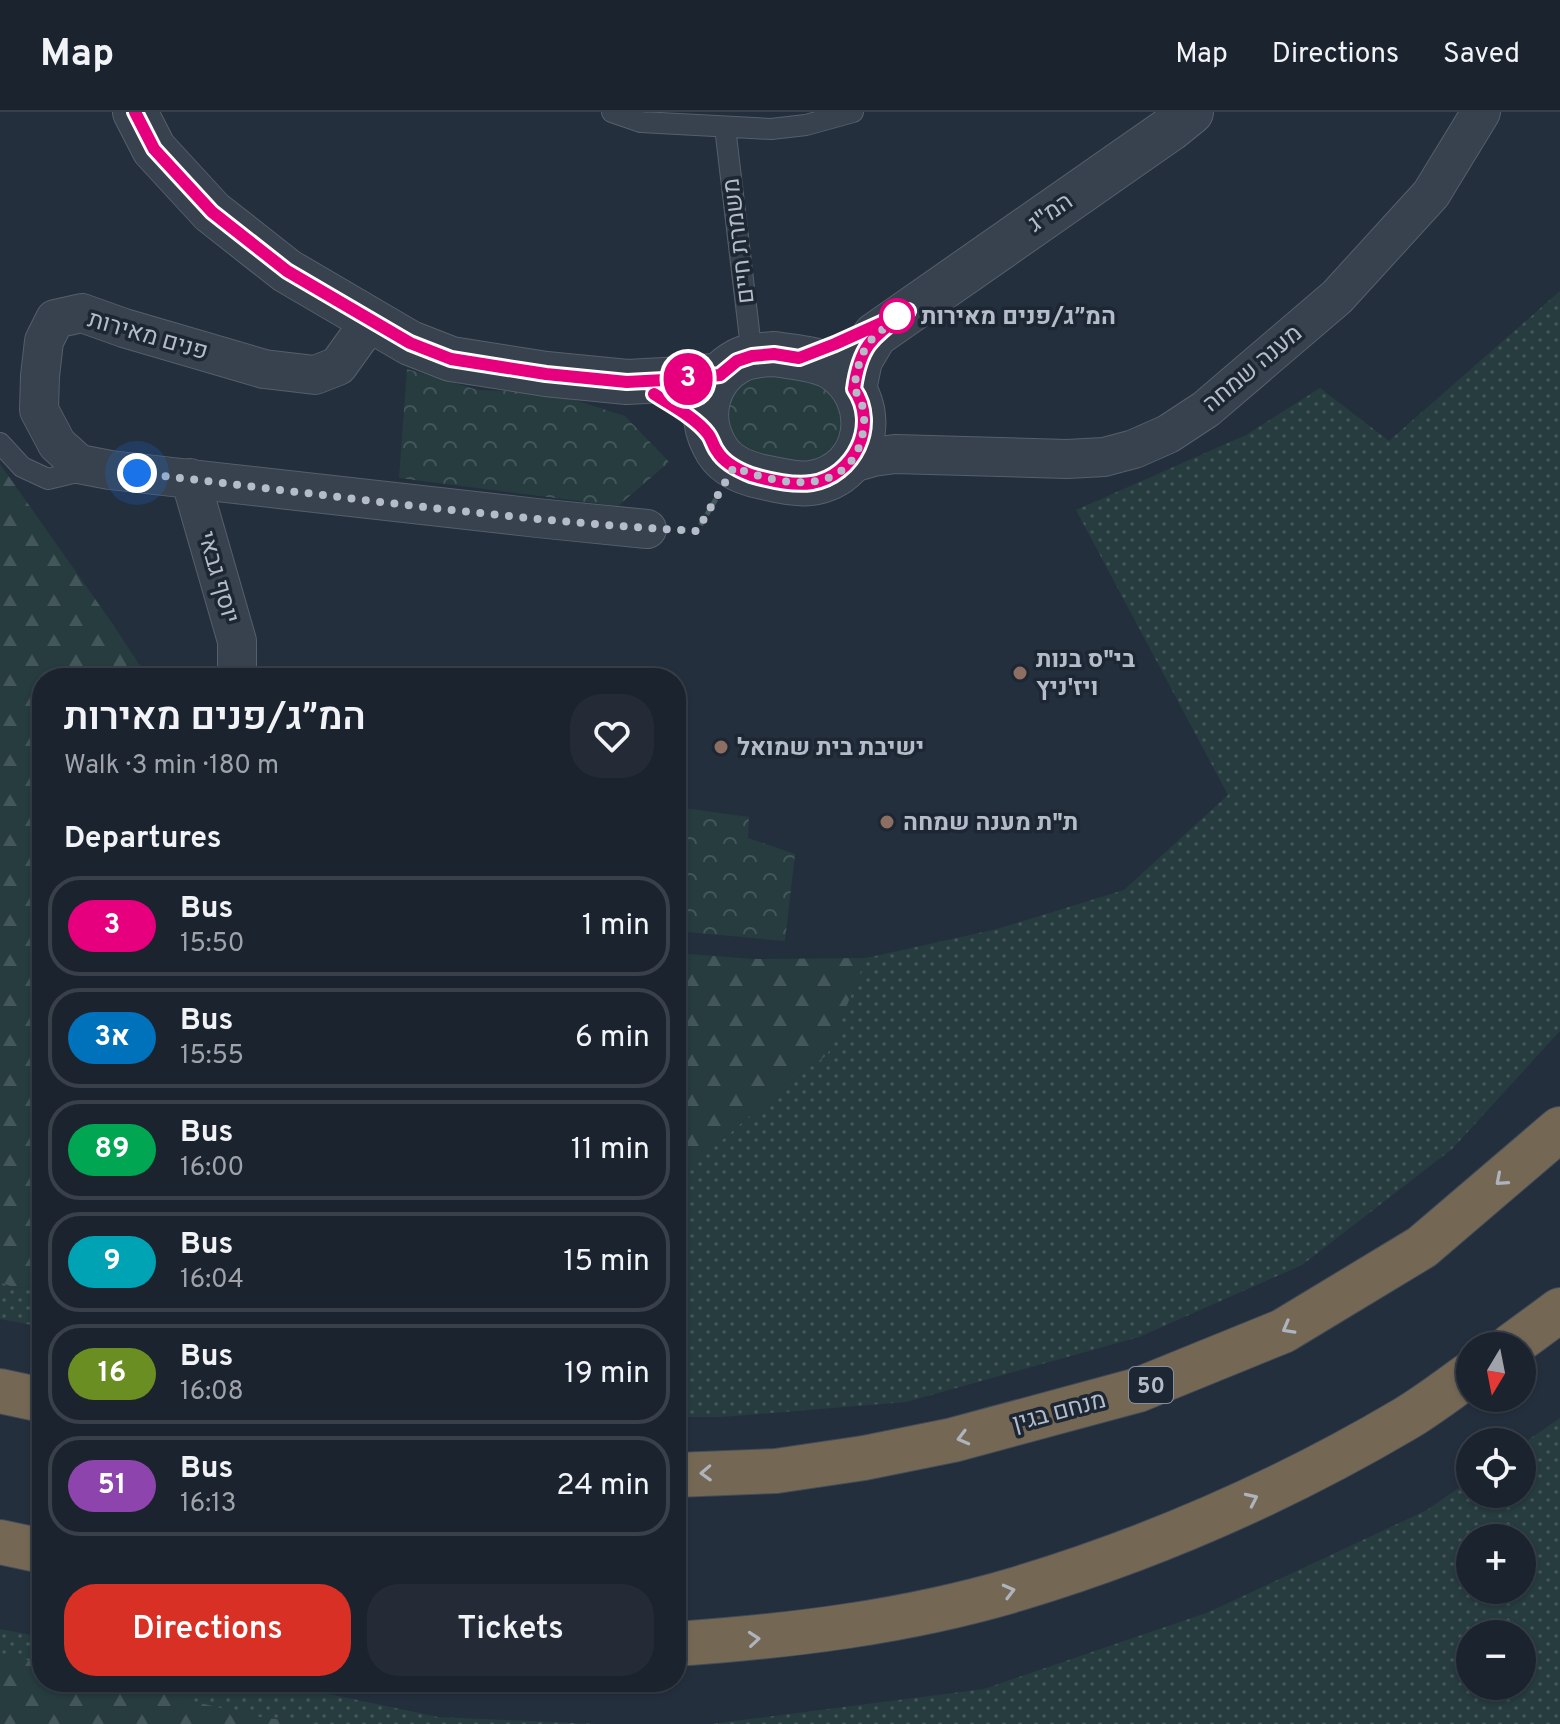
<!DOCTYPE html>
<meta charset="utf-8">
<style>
:root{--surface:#1b232e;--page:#242b36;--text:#f1f3f6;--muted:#a0a4aa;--line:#39404a;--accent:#d93025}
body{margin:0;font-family:Overpass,Heebo,sans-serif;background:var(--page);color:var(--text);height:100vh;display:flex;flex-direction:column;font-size:30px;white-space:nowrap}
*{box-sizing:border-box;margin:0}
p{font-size:26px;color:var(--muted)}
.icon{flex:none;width:44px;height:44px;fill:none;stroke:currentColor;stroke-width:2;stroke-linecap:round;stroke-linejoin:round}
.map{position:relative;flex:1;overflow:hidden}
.drawer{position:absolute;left:32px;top:556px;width:654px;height:1024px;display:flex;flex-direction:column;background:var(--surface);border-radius:32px;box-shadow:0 2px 6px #0004,0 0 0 2px var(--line)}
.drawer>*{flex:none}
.badge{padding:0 16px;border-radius:26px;font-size:28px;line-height:52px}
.needle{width:52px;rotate:190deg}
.fabs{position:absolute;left:1456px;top:1220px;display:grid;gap:16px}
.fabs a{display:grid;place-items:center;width:80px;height:80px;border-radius:50%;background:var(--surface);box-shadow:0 2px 6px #0004,0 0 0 2px var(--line);font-size:40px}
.you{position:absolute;width:40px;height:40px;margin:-20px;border:6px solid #fff;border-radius:50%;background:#1a73e8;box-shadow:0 0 0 12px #1a73e833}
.map>.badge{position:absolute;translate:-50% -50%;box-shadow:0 0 0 4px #fff}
h2{padding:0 32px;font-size:30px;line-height:72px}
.round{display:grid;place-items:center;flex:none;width:84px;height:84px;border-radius:32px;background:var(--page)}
.headline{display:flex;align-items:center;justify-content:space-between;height:136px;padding:0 32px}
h1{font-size:38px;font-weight:600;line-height:60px}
.primary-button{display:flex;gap:16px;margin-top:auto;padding:16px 32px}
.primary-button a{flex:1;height:92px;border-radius:32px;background:var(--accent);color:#fff;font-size:32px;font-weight:600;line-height:92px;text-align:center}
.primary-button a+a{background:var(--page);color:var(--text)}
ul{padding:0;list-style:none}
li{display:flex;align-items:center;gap:24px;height:100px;margin:0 16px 12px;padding:0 16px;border:4px solid var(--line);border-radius:32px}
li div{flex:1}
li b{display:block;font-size:30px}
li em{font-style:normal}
li .badge{min-width:88px;font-weight:700;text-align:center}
header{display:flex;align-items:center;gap:48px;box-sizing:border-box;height:112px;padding:0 40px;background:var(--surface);border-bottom:2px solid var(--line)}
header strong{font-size:38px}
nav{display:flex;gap:44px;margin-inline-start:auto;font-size:28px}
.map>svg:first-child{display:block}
.grass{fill:url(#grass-dots);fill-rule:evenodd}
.forest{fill:url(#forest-firs)}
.park{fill:url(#park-crowns)}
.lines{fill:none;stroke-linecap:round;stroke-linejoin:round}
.service-casing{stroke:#565f6c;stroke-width:22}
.minor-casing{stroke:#565f6c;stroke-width:40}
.tertiary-casing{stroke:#565f6c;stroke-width:46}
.motorway-casing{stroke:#434c59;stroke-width:46}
.path{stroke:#44595c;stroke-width:5;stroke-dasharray:6 6;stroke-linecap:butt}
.service{stroke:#38414e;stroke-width:20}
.minor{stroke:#38414e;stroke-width:38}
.tertiary{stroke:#38414e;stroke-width:44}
.motorway{stroke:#746855;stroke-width:44}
.oneway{stroke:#aeb4bd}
.line-casing{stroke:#fff;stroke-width:18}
.line{stroke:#e6007e;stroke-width:12}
.walk{stroke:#b4bcc9;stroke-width:8;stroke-dasharray:0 14.4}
.stop-dot{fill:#fff;stroke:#e6007e;stroke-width:4}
.education-dot{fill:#8d6e63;stroke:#1d2633;stroke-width:3}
.labels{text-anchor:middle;stroke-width:7;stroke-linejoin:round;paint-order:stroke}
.shield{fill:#1d2633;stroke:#878f9c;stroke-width:2}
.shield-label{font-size:22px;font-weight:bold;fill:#b4bcc9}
.street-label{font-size:24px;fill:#b4bcc9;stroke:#1d2633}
.stop-label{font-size:24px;font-weight:bold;fill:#b4bcc9;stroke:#1d2633;text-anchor:start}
.poi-label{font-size:24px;font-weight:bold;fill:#b4bcc9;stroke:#1d2633;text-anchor:start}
</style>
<header>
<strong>Map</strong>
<nav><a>Map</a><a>Directions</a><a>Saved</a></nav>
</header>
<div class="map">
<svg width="1560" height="1612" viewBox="0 0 1560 1612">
<defs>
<pattern id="grass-dots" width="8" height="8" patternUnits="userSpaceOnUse" patternTransform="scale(2)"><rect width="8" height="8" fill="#263c3f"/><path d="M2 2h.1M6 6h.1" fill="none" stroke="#435659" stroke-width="1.8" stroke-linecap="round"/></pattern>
<pattern id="forest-firs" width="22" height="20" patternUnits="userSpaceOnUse" patternTransform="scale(2)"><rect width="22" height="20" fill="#263c3f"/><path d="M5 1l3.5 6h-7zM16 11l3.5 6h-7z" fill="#435659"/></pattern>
<pattern id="park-crowns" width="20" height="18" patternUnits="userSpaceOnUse" patternTransform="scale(2)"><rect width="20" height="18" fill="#263c3f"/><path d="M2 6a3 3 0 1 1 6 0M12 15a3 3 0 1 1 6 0" fill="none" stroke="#435659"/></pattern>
</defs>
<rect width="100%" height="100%" fill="#242f3e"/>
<!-- grass -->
<path class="grass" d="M1560,179V919L1452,1037L1302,1153L1139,1225L906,1290L722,1305H676V1068L785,973L827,943L866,846L997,817L1124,778L1228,683L1076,398L1246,323L1320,276L1389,329Z
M0,1170L15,1176L42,1173V1215L0,1207Z
M1560,1306V1612H711L984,1577L1209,1500L1427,1398L1470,1368V1382H1522V1332ZM1470,1426H1522V1478H1470ZM1470,1522H1522V1574H1470Z
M0,1517L42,1525V1570H272L438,1605L598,1612H0Z"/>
<!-- forest -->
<path class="forest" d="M0,352L112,511L148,566H42V1173L15,1176L0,1170Z
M676,841L753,847L866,846L827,943L785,973L676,1068Z
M0,1541L42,1552V1570H115L253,1604L314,1612H0Z"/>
<!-- park -->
<path class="park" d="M407,257L478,278L553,281L625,304L669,350L618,394L399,366Z
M758,257L841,276L851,329L812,359L731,334L724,286Z
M676,695L749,705L748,726L795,742L785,829L676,819Z"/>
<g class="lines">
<defs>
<path id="service" d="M612,0L641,10L771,17L806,13L853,0
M725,15L752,244
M0,331L22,355L48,367L73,361L79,352"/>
<path id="minor" d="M371,208L338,254L315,263L264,257L124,216L82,201L55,207L44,229L40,264L39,298L57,332L79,352L110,358L537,406L647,417
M849,352L873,345L895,342L1067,347L1104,345L1134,337L1168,322L1206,297L1337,185L1431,82L1481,0
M190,366L237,529V566"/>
<path id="tertiary" d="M135,0L154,37L212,100L287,159L410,231L451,247L546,262L627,270L683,267L720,263
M774,242C792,245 817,246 833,256C881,287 871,362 811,371C796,373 778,368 763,365C743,361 723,352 714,333C698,303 707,266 738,249C749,243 761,243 774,242Z
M854,277L860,248L875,223L1170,17L1191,0"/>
<path id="motorway" d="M1511,1234L1560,1198
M0,1279L42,1288
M676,1363L776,1359L864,1346L953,1328L1138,1278L1283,1219L1422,1135L1560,1017
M0,1430L42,1439
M676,1532C791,1524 906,1510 1017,1477C1153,1436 1283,1379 1405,1307C1427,1294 1449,1277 1470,1262"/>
</defs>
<!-- service casing -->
<use href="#service" class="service-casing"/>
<!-- minor casing -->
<use href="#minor" class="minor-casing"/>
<!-- tertiary casing -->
<use href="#tertiary" class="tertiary-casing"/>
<!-- motorway casing -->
<use href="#motorway" class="motorway-casing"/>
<!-- path -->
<path class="path" d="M680,418L697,419L716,387"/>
<!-- service -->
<use href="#service" class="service"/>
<!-- minor -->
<use href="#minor" class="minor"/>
<!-- tertiary -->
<use href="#tertiary" class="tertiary"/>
<!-- motorway -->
<use href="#motorway" class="motorway"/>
</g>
<!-- one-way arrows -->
<defs><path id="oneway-chevron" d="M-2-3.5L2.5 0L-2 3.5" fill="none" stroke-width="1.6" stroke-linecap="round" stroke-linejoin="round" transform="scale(2)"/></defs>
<g class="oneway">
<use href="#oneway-chevron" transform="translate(1501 1068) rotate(139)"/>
<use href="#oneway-chevron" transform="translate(1288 1216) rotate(151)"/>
<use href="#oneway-chevron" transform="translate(963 1326) rotate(165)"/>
<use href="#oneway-chevron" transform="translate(706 1361) rotate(178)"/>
<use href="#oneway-chevron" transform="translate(1252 1387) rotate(-25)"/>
<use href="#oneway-chevron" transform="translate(1009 1479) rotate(-15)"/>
<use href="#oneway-chevron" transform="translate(754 1527) rotate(-5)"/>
</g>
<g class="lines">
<defs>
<path id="line" d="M135,0L154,37L212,100L287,159L410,231L451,247L546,262L627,270L683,267L720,263L737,249L752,244L774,242L799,246L835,232L908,199C873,225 860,232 854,277C879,313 854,364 812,371C794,374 768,368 751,363C738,358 724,351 717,339C713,334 712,327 708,322C696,306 671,293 654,282"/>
</defs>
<!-- line casing -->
<use href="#line" class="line-casing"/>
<!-- line -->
<use href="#line" class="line"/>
<!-- walk -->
<path class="walk" d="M137,361C323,382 510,409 697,419L734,355C776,373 848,387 862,325C866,308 865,292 854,277C857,257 861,236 877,222C884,216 891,212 897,204"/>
</g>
<!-- markers -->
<circle class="stop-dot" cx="897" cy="204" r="16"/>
<g class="education-dot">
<circle cx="1020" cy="561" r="8"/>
<circle cx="721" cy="635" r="8"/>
<circle cx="887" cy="710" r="8"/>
</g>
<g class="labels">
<!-- shield labels -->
<rect class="shield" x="1129" y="1255" width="44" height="36" rx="6"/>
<g class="shield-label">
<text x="1151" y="1281">50</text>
</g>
<!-- street labels -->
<g class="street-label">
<text transform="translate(1050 100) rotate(-35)" y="8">המ"ג</text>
<text transform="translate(738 129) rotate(-97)" y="8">משמרת חיים</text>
<text transform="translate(148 223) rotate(16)" y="8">פנים מאירות</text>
<text transform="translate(1252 256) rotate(-40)" y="8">מענה שמחה</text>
<text transform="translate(219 465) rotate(74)" y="8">יוסף גבאי</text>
<text transform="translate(1059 1299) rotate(-15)" y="8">מנחם בגין</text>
</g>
<!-- stop labels -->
<g class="stop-label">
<text x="921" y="212">המ״ג/פנים מאירות</text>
</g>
<!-- poi labels -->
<g class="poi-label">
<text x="1036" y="555">בי"ס בנות<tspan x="1036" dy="28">ויז'ניץ</tspan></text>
<text x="737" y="643">ישיבת בית שמואל</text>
<text x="903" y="718">ת"ת מענה שמחה</text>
</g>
</g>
</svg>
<div class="fabs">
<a><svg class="needle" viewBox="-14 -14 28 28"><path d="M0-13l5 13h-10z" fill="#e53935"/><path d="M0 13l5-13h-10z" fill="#a0a4aa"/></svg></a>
<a><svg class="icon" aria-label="locate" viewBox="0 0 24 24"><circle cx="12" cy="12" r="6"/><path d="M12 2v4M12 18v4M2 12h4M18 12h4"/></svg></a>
<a>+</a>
<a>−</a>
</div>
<div class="you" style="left:137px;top:361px"></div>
<b class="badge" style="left:688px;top:267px;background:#e6007e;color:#fff">3</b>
<section class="drawer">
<div class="headline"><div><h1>המ״ג/פנים מאירות</h1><p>Walk · 3 min · 180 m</p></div><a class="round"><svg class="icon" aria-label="heart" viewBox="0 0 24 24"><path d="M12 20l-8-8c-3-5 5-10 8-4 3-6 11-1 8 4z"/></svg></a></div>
<h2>Departures</h2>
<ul>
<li><span class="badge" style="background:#e6007e;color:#fff">3</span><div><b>Bus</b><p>15:50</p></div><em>1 min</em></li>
<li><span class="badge" style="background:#0072bc;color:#fff">3א</span><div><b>Bus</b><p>15:55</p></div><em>6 min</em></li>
<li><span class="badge" style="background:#00a651;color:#fff">89</span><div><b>Bus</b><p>16:00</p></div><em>11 min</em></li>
<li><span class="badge" style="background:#00a3b4;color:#fff">9</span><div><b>Bus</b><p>16:04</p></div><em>15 min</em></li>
<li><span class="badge" style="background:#6b8e23;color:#fff">16</span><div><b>Bus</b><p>16:08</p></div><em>19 min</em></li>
<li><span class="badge" style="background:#8e44ad;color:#fff">51</span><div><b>Bus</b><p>16:13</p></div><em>24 min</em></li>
</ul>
<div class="primary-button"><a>Directions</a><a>Tickets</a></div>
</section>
</div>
